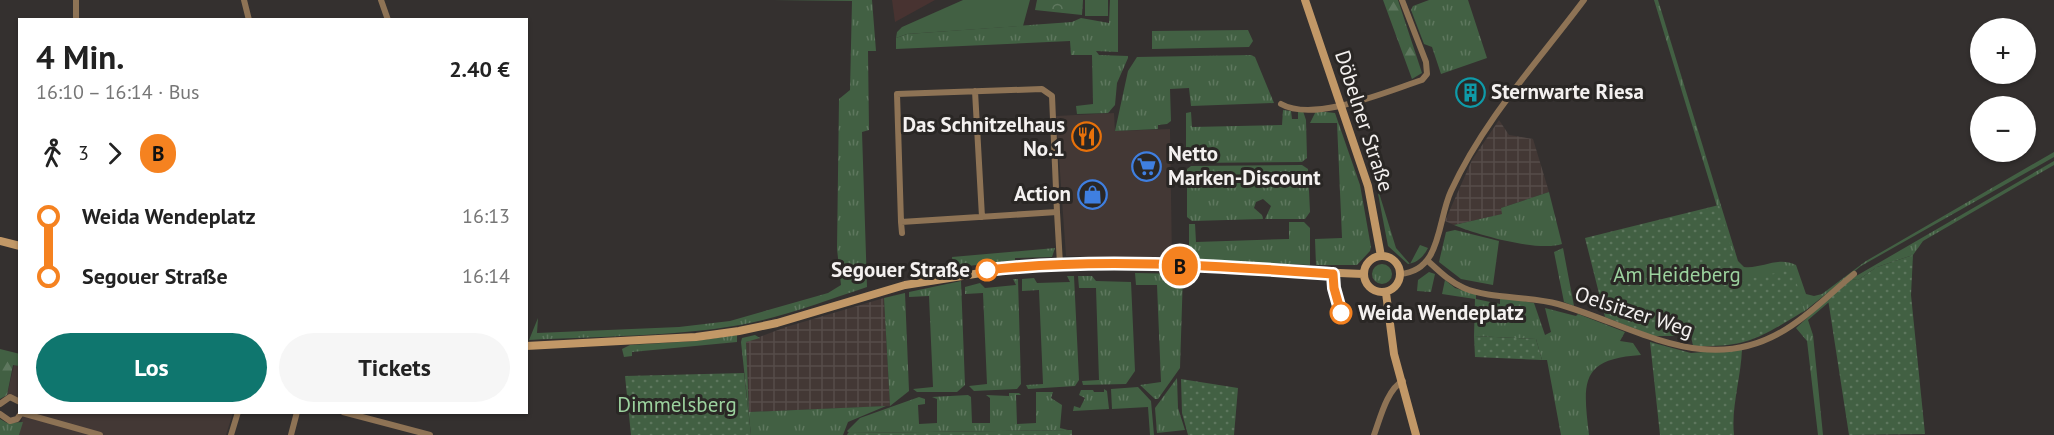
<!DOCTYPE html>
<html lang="de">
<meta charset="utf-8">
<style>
:root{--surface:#fff;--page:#f6f6f6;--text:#222;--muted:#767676;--accent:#0f766e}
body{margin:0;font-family:"PT Sans",sans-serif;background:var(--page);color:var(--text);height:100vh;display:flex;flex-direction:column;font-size:22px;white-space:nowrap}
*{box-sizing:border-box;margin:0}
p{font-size:20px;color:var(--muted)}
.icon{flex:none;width:33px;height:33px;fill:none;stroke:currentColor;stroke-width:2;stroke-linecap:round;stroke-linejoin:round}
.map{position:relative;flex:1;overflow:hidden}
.sheet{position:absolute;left:18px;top:18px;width:510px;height:396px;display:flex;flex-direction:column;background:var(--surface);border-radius:0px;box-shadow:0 2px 4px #0004}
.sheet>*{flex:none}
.badge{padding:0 12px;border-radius:20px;font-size:21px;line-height:39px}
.controls{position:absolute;left:1970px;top:18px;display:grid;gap:12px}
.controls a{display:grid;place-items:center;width:66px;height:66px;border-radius:50%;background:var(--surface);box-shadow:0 2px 4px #0004;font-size:30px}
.map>.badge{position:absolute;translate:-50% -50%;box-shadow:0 0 0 3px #fff}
.legs{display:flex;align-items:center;gap:9px;height:66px;padding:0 18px;font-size:20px}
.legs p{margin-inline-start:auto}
.head{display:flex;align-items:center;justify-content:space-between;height:102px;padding:0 18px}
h1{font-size:33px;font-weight:700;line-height:45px}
.cta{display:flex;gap:12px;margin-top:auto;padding:12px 18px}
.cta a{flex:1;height:69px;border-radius:36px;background:var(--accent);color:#fff;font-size:24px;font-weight:700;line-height:69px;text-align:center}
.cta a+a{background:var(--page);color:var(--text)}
ul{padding:0 18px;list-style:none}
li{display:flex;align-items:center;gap:21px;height:60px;font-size:22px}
li i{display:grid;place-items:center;width:9px;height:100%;margin:0 8px;background:currentColor}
li i::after{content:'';width:15px;height:15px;margin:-8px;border:4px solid;border-radius:50%;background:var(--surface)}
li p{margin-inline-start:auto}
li:first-child i{background:linear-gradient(#0000 50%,currentColor 0)}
li:last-child i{background:linear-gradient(currentColor 50%,#0000 0)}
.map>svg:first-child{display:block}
.built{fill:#433835}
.industrial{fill:url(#industrial-grid)}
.education{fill:#483331}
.grass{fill:url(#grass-tufts)}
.forest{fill:url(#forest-firs)}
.park{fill:url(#park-crowns)}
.garden{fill:url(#garden-dots)}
.pitch{fill:#426043}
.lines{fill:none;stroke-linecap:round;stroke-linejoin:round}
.street{stroke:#8e7355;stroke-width:6}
.secondary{stroke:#c29867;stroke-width:8}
.line-1-casing{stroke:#fff;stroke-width:14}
.line-1{stroke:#f58220;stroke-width:9}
.stop-1-dot{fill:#fff;stroke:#f58220;stroke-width:3}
.labels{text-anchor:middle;stroke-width:6;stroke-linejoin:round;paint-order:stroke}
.poi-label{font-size:21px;font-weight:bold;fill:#f4f1f0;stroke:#2a2725;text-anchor:start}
.street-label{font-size:21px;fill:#f4f1f0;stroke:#2a2725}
.stop-label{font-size:21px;font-weight:bold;fill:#f4f1f0;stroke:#2a2725;text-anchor:end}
.park-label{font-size:21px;fill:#9cd29e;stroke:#2a2725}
</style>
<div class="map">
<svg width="2054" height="435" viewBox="0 0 2054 435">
<defs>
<pattern id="industrial-grid" width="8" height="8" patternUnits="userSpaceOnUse" patternTransform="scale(1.5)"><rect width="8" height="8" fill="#433835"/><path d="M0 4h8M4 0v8" fill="none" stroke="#564c49"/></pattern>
<pattern id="grass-tufts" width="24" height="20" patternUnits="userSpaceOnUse" patternTransform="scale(1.5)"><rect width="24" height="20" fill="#426043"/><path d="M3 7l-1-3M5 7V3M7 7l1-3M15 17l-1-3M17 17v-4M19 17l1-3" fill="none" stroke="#5e775e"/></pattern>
<pattern id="forest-firs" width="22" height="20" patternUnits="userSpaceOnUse" patternTransform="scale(1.5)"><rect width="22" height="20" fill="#426043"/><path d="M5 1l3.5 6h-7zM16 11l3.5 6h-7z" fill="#5e775e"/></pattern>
<pattern id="park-crowns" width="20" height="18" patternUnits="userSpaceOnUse" patternTransform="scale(1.5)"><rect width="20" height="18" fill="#426043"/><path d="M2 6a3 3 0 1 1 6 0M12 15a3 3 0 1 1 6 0" fill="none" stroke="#5e775e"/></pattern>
<pattern id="garden-dots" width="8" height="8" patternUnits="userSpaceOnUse" patternTransform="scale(1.5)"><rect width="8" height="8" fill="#426043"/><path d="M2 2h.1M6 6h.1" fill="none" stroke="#5e775e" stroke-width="1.8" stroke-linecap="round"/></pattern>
</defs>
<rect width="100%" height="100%" fill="#34302f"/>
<!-- built -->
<path class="built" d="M1114,113L1115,131L1170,129L1172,259L1066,256L1056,116Z
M14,365L19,366V400L7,395Z
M23,413H233L226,435H19Z"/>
<!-- industrial -->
<path class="industrial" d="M1499,120L1509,135L1533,139L1549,192L1501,208L1503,214L1454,225L1445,221L1472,160Z
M884,298L890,406L749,412L746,342L786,327Z"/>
<!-- education -->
<path class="education" d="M892,0H935L895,22Z"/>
<!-- grass -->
<path class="grass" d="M774,0H872L876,51H868L869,130L862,132L867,287C825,301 783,317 740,325C671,337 598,336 529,340L538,318L537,333L679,327L730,321L828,293L841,285L837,249L839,99L850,90L852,1Z
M1110,0H1118V52L1096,51L1099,55L1128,56V58L1117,83L1115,105L1108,113L1077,114L1076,106L1093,104L1092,55H1071L1070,41L896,49V38L907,34L1072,22L1081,18L1109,23Z
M1429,0H1468L1487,58L1441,74L1432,47L1424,44L1411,10L1413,6Z
M1654,0H1658L1738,261L1744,267C1763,269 1777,256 1796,265L1806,294L1814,296L1822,294L1866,261L2054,152V157L1861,266L1801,314L1804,311L1740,282Z
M1248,30L1253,41L1249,47L1152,49V31Z
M1251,55L1255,57L1274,103L1191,106L1189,88L1170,89L1171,121L1167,124L1158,125V129L1115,131L1128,71L1137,57Z
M1283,110L1291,111L1292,119H1298V111H1303L1306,120L1307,158L1302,162L1190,163L1186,159V113L1191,112L1192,127L1282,125Z
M1316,111L1335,113L1360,185L1371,247L1370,251L1357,265H1316L1315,239L1342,238L1337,123H1310Z
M2054,161V165L1923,241L1913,255L1877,267L1858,280L1851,279Z
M1302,165L1308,169L1310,212L1305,219H1265L1271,206L1263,199L1256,202L1254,208L1262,215L1263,219L1192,221L1187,217V169L1191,166Z
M1376,183L1396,248L1410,264L1420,245L1428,248C1424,256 1417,263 1408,264L1388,246Z
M1549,192L1562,244C1538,252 1478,235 1454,225L1502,214L1501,208Z
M1289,222H1304L1310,228V265L1189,260V224H1195L1196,242L1289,239Z
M1455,230L1499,241L1493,285L1461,279L1439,262L1446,232Z
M1055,248L1052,257L1015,258V260L953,268L952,257Z
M1563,248L1574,306L1564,302L1554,252Z
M1372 274a10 10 0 1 1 20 0a10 10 0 1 1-20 0Z
M1429,272L1435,274L1431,292L1417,291L1418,280Z
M1135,273L1183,274L1180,368L1158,399H1155L1140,385L1161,382L1157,285H1136Z
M1067,276H1074L1079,380L1075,386L1028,389L1026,385L1043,384L1039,290L1022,291V279L1034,278L1037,283L1070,282Z
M1078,276H1092L1096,281L1131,282L1135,371L1126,384L1083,385L1082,381L1099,380L1096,288H1079Z
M1013,279H1018L1021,384L1017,389L974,391L969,386L987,384L983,293L965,294V287L980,283L985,288L1016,285Z
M1445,280L1455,288L1476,294V299L1500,304V297L1534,303L1545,335L1551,332L1545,308L1576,316L1578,314L1625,332L1620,341L1633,343L1641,355C1579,359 1583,383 1589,435H1561L1547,360H1542L1536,339L1474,336L1475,299L1442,294Z
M961,281L965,385L957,392H917L913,389L933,387L929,296L909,297V292Z
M905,293L909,391L890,406L884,298Z
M1828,299L1829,302L1808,320L1813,335L1823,435H1818L1807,341L1796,328Z
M737,335V342L632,352V356L624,357L622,349L630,345L695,341Z
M755,335L760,338L746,342L749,412L886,406L848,422L843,435H751L741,342L742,338Z
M1177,378L1178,408L1185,430L1157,433L1155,408Z
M1138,387L1151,401L1154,435H1150L1148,407L1112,409L1111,389Z
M1104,389L1107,391L1109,409L1073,411L1074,406L1080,408L1085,398L1079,395L1081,390H1093L1094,392H1104Z
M1036,392H1053L1051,398L1062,405L1060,428L1068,430L849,433L847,431L860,418L919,397L925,399V404L918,405L919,424L937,423V399L932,397L968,395L971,397L972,423H990V398L986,395L1009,396V393H1019L1021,395H1016L1017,424L1036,423Z
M0,419L7,423L23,422L19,435H0Z"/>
<!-- forest -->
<path class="forest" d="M1383,0H1398L1422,73L1412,79Z
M0,349L20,354L19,366L13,365L7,395L0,399Z"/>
<!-- park -->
<path class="park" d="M1037,0H1083L1082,15L1035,10Z"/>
<!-- garden -->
<path class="garden" d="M1719,205L1740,281L1793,269L1804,311C1760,338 1746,348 1693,346L1691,336H1653L1605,317L1585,238Z
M1913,255L1911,295L1925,434L1849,435L1828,299L1851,279L1858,280L1877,267Z
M1474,336L1536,339L1542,360L1475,357Z
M1650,342L1691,353L1742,349C1741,378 1731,407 1734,435H1660Z
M744,373L751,435H631L625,376Z
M1181,379L1238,388L1234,435H1188L1182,413Z
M1072,430V435H847L848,433Z"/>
<!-- pitch -->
<path class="pitch" d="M963,0H1030L1023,26L907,34L896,38L897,32L902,27Z
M1085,0H1108V16H1085Z"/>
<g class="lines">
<!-- street -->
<path class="street" d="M76,0V20
M244,0L249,20
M381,0L388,20
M1042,89L1052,96L1057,212L901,222L897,94Z
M975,91L982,217
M1281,104C1314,123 1388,91 1422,80L1427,74L1426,62L1402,0
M1057,212L1060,264
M901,222L902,233
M1428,261C1439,271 1450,282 1464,288C1489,299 1530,296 1558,304C1638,327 1710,381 1791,326C1814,311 1833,291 1854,274
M1400,274C1442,271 1437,221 1451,191C1484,119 1537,63 1584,0
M0,404L10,397L20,402
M343,412L430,435
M22,413L100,435
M0,414L10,421L17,419L22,412
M231,435L238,412
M291,435L297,412
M1374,435C1380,419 1387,389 1403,381"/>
<!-- secondary -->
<path class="secondary" d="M1305,0L1368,186L1381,256
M0,241L20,246
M1364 274a18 18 0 1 1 36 0a18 18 0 1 1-36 0Z
M1386,293L1394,354L1416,435
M526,346L696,337L739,331L777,323L905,285L1019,267L1132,264L1363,274"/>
</g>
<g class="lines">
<defs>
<path id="line-1" d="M987,270C1101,257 1219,266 1333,274L1334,288L1341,313"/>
</defs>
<!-- line-1 casing -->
<use href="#line-1" class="line-1-casing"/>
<!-- line-1 -->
<use href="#line-1" class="line-1"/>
</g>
<!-- icons -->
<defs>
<symbol id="building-ring" viewBox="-11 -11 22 22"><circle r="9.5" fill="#2a2725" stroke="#0f9aa8" stroke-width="1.5"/><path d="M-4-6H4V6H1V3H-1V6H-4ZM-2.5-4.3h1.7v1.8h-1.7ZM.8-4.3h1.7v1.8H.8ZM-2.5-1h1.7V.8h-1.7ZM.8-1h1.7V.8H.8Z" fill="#0f9aa8"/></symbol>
<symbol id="restaurant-ring" viewBox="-11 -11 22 22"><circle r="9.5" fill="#2a2725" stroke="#e8710a" stroke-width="1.5"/><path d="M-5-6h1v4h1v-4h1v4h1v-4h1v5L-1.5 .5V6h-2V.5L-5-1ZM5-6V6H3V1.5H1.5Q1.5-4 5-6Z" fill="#e8710a"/></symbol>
<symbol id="supermarket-ring" viewBox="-11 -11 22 22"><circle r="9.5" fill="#2a2725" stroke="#3f7fe0" stroke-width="1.5"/><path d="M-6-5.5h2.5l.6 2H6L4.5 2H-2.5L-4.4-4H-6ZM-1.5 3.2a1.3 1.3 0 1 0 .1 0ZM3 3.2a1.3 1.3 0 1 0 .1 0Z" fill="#3f7fe0"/></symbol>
<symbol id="shop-ring" viewBox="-11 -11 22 22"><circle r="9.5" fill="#2a2725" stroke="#3f7fe0" stroke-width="1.5"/><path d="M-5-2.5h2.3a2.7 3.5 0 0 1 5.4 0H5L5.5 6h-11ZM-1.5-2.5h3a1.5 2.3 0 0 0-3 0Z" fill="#3f7fe0"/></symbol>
</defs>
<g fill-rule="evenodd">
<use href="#building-ring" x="1454" y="76" width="33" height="33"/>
<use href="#restaurant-ring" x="1070" y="120" width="33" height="33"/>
<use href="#supermarket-ring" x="1130" y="150" width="33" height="33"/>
<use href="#shop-ring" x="1076" y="178" width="33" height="33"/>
</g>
<!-- markers -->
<g class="stop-1-dot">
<circle cx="987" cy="270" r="10"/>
<circle cx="1341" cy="313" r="10"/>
</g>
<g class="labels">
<!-- poi labels -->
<g class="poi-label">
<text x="1491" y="99">Sternwarte Riesa</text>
<text x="1065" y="132" text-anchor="end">Das Schnitzelhaus<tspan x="1065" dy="24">No.1</tspan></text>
<text x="1168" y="161">Netto<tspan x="1168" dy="24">Marken-Discount</tspan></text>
<text x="1071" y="201" text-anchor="end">Action</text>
</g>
<!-- street labels -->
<g class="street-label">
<text transform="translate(1364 121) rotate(72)" y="7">Döbelner Straße</text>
<text transform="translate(1634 312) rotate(18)" y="7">Oelsitzer Weg</text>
</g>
<!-- stop labels -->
<g class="stop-label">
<text x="970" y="277">Segouer Straße</text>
<text x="1358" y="320" text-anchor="start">Weida Wendeplatz</text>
</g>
<!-- park labels -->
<g class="park-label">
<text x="1677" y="282">Am Heideberg</text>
<text x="677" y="412">Dimmelsberg</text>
</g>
</g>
</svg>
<div class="controls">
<a>+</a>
<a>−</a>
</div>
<b class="badge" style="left:1180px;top:266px;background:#f58220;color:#111">B</b>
<section class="sheet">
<div class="head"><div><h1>4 Min.</h1><p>16:10 – 16:14 · Bus</p></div><b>2.40 €</b></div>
<div class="legs"><svg class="icon" aria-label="walk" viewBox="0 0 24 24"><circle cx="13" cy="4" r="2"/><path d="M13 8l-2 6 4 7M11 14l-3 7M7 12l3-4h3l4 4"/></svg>3<svg class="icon" aria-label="forward" viewBox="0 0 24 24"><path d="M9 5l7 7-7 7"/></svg><b class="badge" style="background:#f58220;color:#111">B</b></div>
<ul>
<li><i style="color:#f58220"></i><b>Weida Wendeplatz</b><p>16:13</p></li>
<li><i style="color:#f58220"></i><b>Segouer Straße</b><p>16:14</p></li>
</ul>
<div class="cta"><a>Los</a><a>Tickets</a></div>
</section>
</div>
